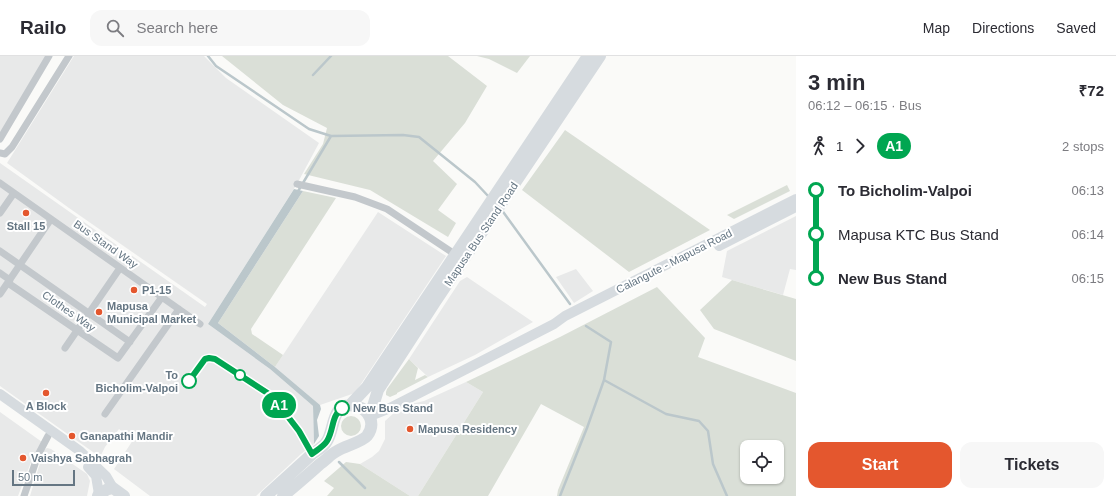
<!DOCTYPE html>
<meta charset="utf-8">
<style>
:root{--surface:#fff;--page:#f7f7f7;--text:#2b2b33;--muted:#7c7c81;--line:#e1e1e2;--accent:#e4572e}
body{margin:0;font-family:Arial,sans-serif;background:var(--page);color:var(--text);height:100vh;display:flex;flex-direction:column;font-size:15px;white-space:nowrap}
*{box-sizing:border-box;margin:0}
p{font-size:13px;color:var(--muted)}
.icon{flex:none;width:22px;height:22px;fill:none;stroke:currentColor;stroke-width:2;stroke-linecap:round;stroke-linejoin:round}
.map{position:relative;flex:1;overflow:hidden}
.drawer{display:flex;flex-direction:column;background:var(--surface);width:320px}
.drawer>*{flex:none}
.badge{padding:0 8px;border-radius:13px;font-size:14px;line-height:26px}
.buttons{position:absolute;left:740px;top:384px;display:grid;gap:8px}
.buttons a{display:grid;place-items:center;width:44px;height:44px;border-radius:8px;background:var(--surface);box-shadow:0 1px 3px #0004;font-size:20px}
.scale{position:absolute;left:12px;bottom:10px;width:63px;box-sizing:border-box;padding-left:4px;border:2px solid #657683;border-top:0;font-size:11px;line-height:14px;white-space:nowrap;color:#657683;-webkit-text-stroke:3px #fff;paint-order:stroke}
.map>.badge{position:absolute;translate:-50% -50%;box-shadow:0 0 0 2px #fff}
.legs{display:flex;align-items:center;gap:6px;height:44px;padding:0 12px;font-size:13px}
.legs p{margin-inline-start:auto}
.headline{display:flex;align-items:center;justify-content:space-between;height:68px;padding:0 12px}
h1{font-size:22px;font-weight:600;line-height:30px}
.action{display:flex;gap:8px;margin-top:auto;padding:8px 12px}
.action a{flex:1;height:46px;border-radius:12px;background:var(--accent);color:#fff;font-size:16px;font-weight:600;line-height:46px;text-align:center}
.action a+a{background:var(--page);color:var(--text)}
ul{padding:0 12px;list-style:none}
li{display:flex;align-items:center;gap:14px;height:44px;font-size:15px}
li i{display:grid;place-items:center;width:6px;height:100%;margin:0 5px;background:currentColor}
li i::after{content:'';width:10px;height:10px;margin:-5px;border:3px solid;border-radius:50%;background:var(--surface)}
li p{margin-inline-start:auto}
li:first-child i{background:linear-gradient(#0000 50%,currentColor 0)}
li:last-child i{background:linear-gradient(currentColor 50%,#0000 0)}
header{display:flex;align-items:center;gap:24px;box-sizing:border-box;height:56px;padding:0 20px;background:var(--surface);border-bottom:1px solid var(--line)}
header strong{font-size:19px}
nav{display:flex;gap:22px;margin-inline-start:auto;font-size:14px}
.search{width:280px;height:36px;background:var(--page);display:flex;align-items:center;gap:10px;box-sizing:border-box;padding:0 14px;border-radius:12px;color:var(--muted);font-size:15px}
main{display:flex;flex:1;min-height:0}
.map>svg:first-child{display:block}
.built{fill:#e8e9e9}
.green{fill:#dadfd7;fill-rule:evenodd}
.water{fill:#bbc7cb}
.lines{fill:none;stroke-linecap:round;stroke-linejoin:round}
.stream{stroke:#bbc7cb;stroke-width:2.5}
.street{stroke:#c3c8cc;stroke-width:7}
.secondary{stroke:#d6dbdf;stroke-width:10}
.primary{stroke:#d6dbdf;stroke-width:12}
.line-1-casing{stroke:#fff;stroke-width:9}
.line-1{stroke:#00a651;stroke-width:6}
.poi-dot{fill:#e4572e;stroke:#fff;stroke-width:1.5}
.stop-1-dot{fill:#fff;stroke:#00a651;stroke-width:2}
.labels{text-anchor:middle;stroke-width:4;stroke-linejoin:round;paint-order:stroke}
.poi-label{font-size:11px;font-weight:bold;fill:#657683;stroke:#fff;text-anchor:start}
.street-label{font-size:11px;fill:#657683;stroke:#fff}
.stop-label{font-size:11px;font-weight:bold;fill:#657683;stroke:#fff;text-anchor:end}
</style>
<header>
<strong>Railo</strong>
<div class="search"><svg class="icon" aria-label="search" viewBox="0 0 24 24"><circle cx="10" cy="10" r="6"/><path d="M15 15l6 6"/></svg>Search here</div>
<nav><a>Map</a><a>Directions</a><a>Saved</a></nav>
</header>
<main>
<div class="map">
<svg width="796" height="440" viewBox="0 0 796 440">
<rect width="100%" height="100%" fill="#fafaf8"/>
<!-- built -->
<path class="built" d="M0,0H47L0,79Z
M74,0H204L226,22L319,87L297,128L208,268L270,313L313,350L314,388L301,398L256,440H150L114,413L133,384L119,373L105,391L100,401L0,330V107L205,251L207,248L69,152L7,107Z
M378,156L446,200L355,337L320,349L275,311Z
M796,160V214L790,213L783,239L722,221L727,195Z
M576,213L593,235L574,247L556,221Z
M467,221L533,266L475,299L428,321L409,303L460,225Z
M466,326L483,336L418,440H410L360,408L372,401L379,395L385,383V365L396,355L411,348L424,345Z
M0,356L42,386L34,402L33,401L18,440H0Z
M47,392L51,393L87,418L90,425L87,440H30L44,394Z"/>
<!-- green -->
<path class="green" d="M222,0H448L487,30L465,67L433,105L457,128L438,154L456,167L448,181L370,134L304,118L323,88L327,72L283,49Z
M477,0H530L517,17L489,3Z
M565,74L710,174L629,216L522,134Z
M787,129L790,135L734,163L727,159Z
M303,135L336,142L251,273L252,278L283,299L275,311L218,267Z
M732,224L796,243V305L714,273L700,254Z
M657,231L705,282L698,301L796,337V440H557L558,434L584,371L541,348L488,440H418L483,336L466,326L560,281ZM747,391H777V421H747Z
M409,303L418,312L415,324L425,319L428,321L397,337V338L390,341L386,339V336L387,333Z
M341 370a10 10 0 1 1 20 0a10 10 0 1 1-20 0Z
M346,406L360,408L410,440H327L334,432L324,425Z"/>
<!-- water -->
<path class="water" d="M294,133L303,135L218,267L275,311L320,349L321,353L317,364L319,380L314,388L313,350L270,313L208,268Z"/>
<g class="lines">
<!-- stream -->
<path class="stream" d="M208,0L216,10L309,73L331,80L403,79L419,81L475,126L489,141
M313,19L331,0
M297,137L331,80
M501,153L570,248
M604,324L666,358L699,365L708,375L713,408L727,440
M339,406L365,432
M560,440L587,372L604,324L611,286L586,270"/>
<!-- street -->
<path class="street" d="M0,83L49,0
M0,97L5,98L12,91L69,0
M0,127L200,268
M297,128L355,141L387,153L456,199
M0,157L14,137
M0,195L130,286
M0,217L10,224
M8,227L118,302L162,241
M0,238L51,163
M65,292L120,212
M105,358L179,253
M24,440L38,399L48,380"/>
<!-- secondary -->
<path class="secondary" d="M719,190L796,151
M0,338L80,395L106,420L113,432
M370,360L390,352L554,268L565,260L796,143
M88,411L96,420L99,438"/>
<!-- primary -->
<path class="primary" d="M350,349L367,331L588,0
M370,360L378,334L435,246L600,0
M98,440L99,438L108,433L113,432L124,440
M266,440C281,426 296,413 311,399C316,395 324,391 327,385C335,373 331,344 356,350C370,354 376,368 367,380C362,386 345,390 337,395C331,398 326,404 320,408C308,419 296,429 283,440"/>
</g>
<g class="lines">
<defs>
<path id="line-1" d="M189,325L205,303L209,302L215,303L272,340L299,375L312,398C317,394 324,390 327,385C334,374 331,360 342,352"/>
</defs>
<!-- line-1 casing -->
<use href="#line-1" class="line-1-casing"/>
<!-- line-1 -->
<use href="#line-1" class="line-1"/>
</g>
<!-- markers -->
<g class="poi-dot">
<circle cx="26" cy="157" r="4"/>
<circle cx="134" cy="234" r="4"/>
<circle cx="99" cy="256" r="4"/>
<circle cx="46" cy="337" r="4"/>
<circle cx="410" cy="373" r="4"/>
<circle cx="72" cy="380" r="4"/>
<circle cx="23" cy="402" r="4"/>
</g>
<g class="stop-1-dot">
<circle cx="240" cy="319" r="5"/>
<circle cx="189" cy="325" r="7"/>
<circle cx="342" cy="352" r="7"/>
</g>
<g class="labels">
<!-- poi labels -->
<g class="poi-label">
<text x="26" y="174" text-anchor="middle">Stall 15</text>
<text x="142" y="238">P1-15</text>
<text x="107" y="254">Mapusa<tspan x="107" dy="13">Municipal Market</tspan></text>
<text x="46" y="354" text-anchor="middle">A Block</text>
<text x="418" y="377">Mapusa Residency</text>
<text x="80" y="384">Ganapathi Mandir</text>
<text x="31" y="406">Vaishya Sabhagrah</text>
</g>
<!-- street labels -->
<g class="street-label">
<text transform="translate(481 178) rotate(-56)" y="4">Mapusa Bus Stand Road</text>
<text transform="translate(106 188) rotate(35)" y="4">Bus Stand Way</text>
<text transform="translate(674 205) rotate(-27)" y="4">Calangute - Mapusa Road</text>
<text transform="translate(69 255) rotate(35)" y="4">Clothes Way</text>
</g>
<!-- stop labels -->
<g class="stop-label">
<text x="178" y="323">To<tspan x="178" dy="13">Bicholim-Valpoi</tspan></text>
<text x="353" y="356" text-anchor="start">New Bus Stand</text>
</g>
</g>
</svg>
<div class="buttons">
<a><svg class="icon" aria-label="locate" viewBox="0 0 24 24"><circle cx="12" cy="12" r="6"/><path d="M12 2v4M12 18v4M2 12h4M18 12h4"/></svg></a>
</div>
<div class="scale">50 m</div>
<b class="badge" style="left:279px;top:349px;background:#00a651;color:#fff">A1</b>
</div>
<section class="drawer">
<div class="headline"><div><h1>3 min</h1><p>06:12 – 06:15 · Bus</p></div><b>₹72</b></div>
<div class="legs"><svg class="icon" aria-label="walk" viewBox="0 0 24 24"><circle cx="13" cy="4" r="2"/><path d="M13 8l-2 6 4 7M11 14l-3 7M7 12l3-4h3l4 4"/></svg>1<svg class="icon" aria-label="forward" viewBox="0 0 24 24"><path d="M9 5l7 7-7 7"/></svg><b class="badge" style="background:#00a651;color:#fff">A1</b><p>2 stops</p></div>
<ul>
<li><i style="color:#00a651"></i><b>To Bicholim-Valpoi</b><p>06:13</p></li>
<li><i style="color:#00a651"></i><span>Mapusa KTC Bus Stand</span><p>06:14</p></li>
<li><i style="color:#00a651"></i><b>New Bus Stand</b><p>06:15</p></li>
</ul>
<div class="action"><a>Start</a><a>Tickets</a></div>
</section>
</main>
